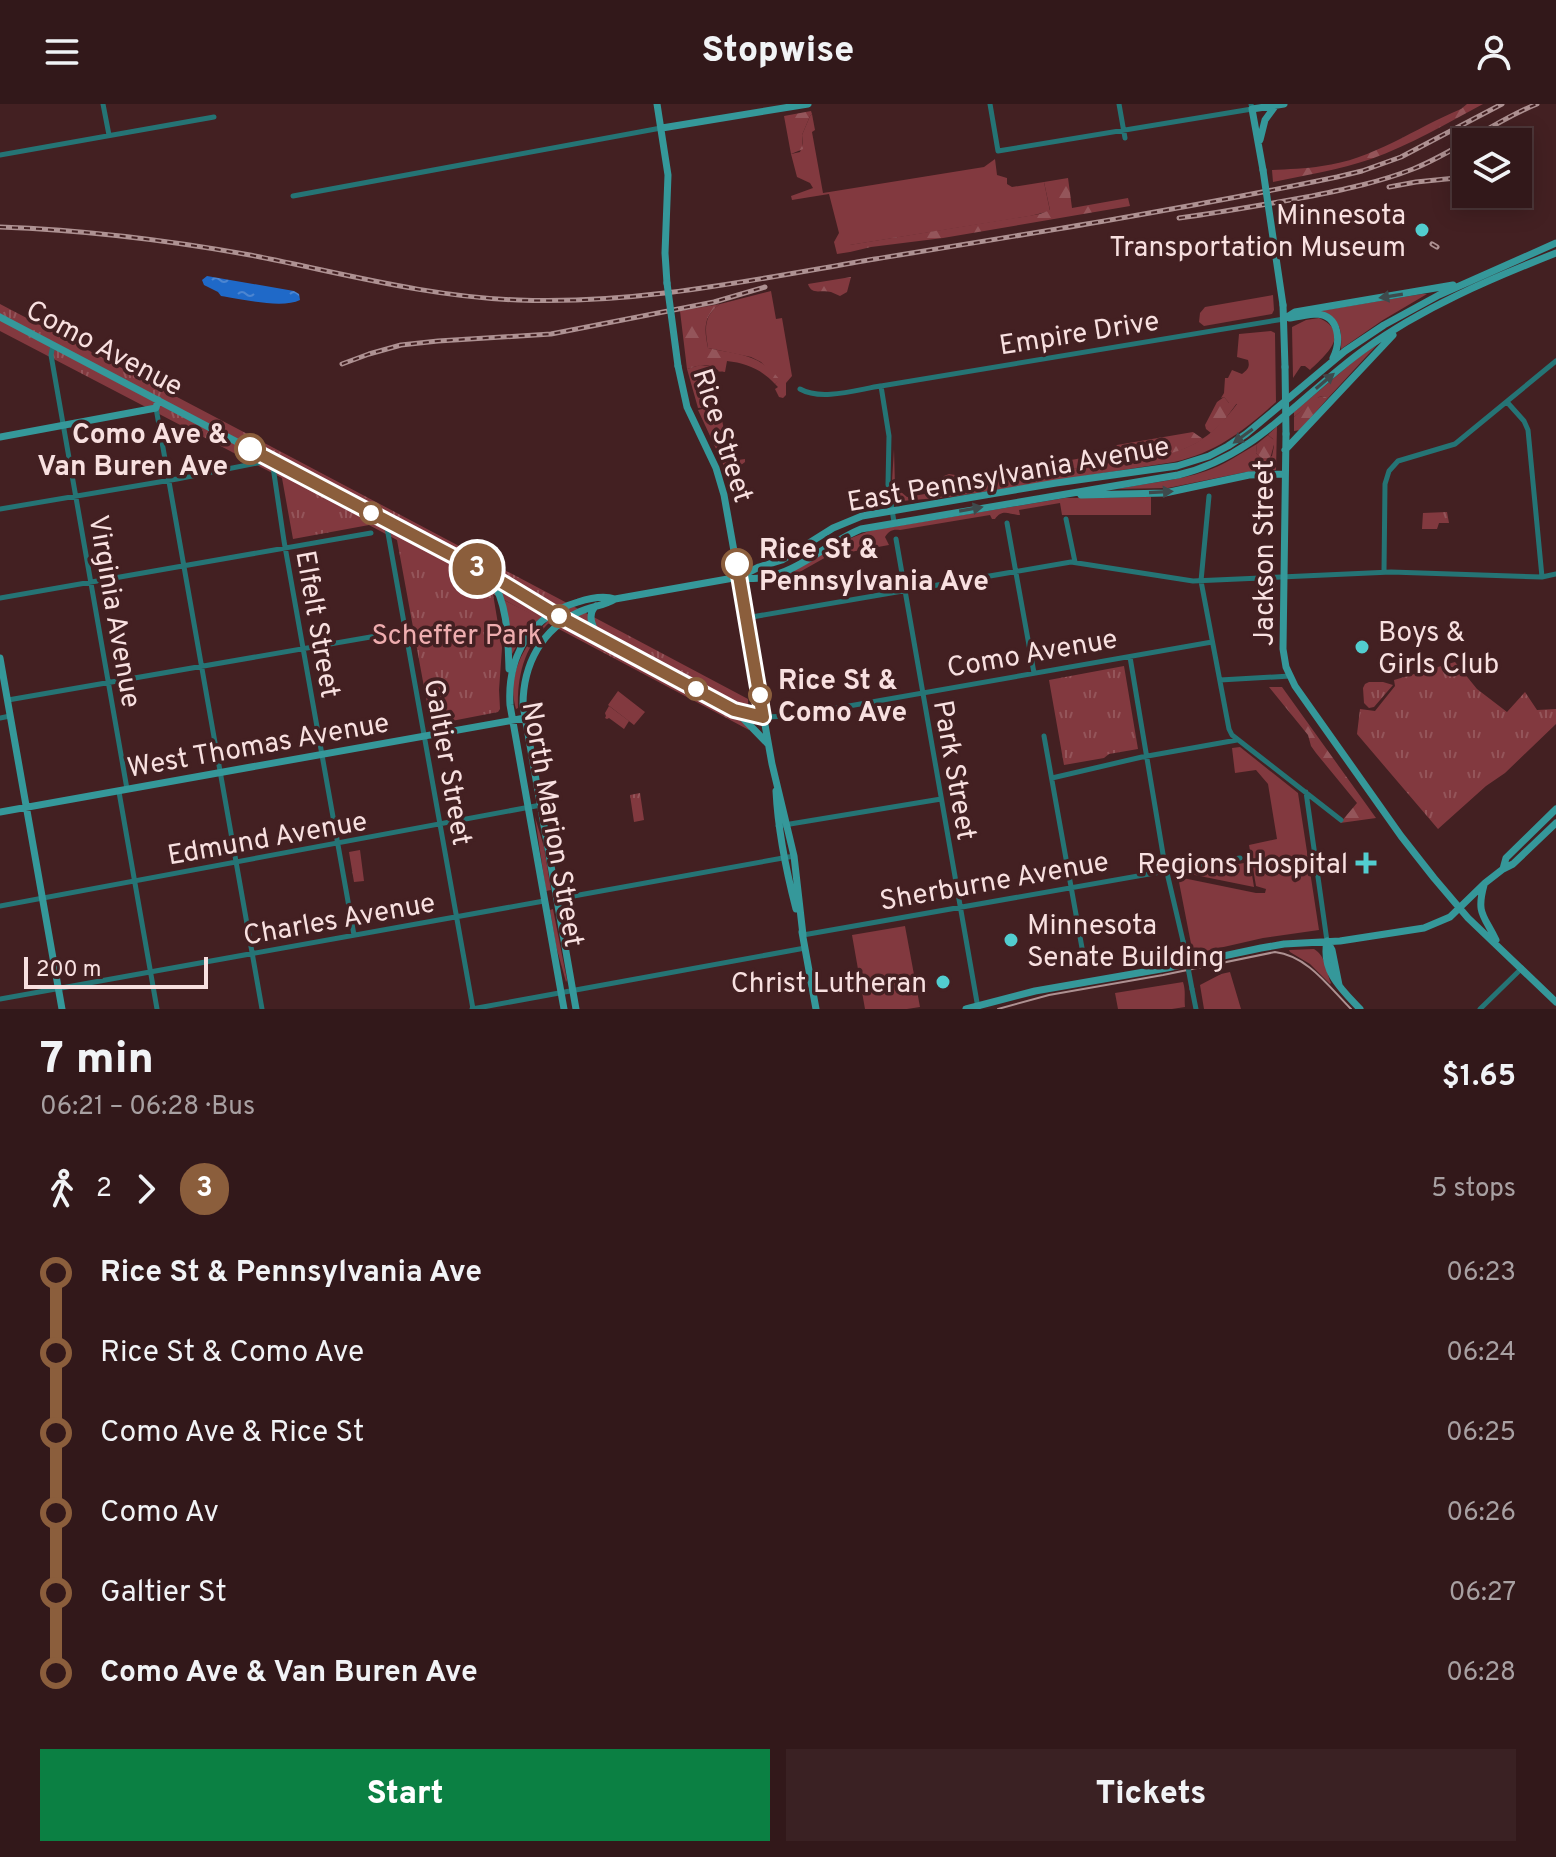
<!DOCTYPE html>
<meta charset="utf-8">
<style>
:root{--surface:#32181a;--page:#3a2123;--text:#f1f3f6;--muted:#a8a0a2;--line:#4d3739;--accent:#0b8043}
body{margin:0;font-family:Overpass,sans-serif;background:var(--page);color:var(--text);height:100vh;display:flex;flex-direction:column;font-size:30px;white-space:nowrap}
*{box-sizing:border-box;margin:0}
p{font-size:26px;color:var(--muted)}
.icon{flex:none;width:44px;height:44px;fill:none;stroke:currentColor;stroke-width:2;stroke-linecap:round;stroke-linejoin:round}
.map{position:relative;height:905px;overflow:hidden}
.side{display:flex;flex-direction:column;background:var(--surface);flex:1}
.side>*{flex:none}
.badge{padding:0 16px;border-radius:26px;font-size:28px;line-height:52px}
.controls{position:absolute;left:1452px;top:24px;display:grid;gap:16px}
.controls a{display:grid;place-items:center;width:80px;height:80px;border-radius:0px;background:var(--surface);box-shadow:0 4px 20px #0003,0 0 0 2px var(--line);font-size:40px}
.scale{position:absolute;left:24px;bottom:20px;width:184px;box-sizing:border-box;padding-left:8px;border:4px solid #f8e0e0;border-top:0;font-size:22px;line-height:28px;white-space:nowrap;color:#f8e0e0;-webkit-text-stroke:6px #432022;paint-order:stroke}
.map>.badge{position:absolute;translate:-50% -50%;box-shadow:0 0 0 4px #fff}
.legs{display:flex;align-items:center;gap:12px;height:88px;padding:0 40px;font-size:26px}
.legs p{margin-inline-start:auto}
.summary{display:flex;align-items:center;justify-content:space-between;height:136px;padding:0 40px}
h1{font-size:44px;font-weight:800;line-height:60px}
.button{display:flex;gap:16px;margin-top:auto;padding:16px 40px}
.button a{flex:1;height:92px;border-radius:0px;background:var(--accent);color:#fff;font-size:32px;font-weight:800;line-height:92px;text-align:center}
.button a+a{background:var(--page);color:var(--text)}
ul{padding:0 40px;list-style:none}
li{display:flex;align-items:center;gap:28px;height:80px;font-size:30px}
li i{display:grid;place-items:center;width:12px;height:100%;margin:0 10px;background:currentColor}
li i::after{content:'';width:20px;height:20px;margin:-10px;border:6px solid;border-radius:50%;background:var(--surface)}
li p{margin-inline-start:auto}
li:first-child i{background:linear-gradient(#0000 50%,currentColor 0)}
li:last-child i{background:linear-gradient(currentColor 50%,#0000 0)}
header{display:flex;justify-content:space-between;align-items:center;height:104px;padding:0 40px;background:var(--surface);font-size:36px;font-weight:800}
.map>svg:first-child{display:block}
.grass{fill:#82393f}
.forest{fill:url(#forest-firs)}
.park{fill:url(#park-tufts)}
.water{fill:url(#water-ripples)}
.lines{fill:none;stroke-linecap:round;stroke-linejoin:round}
.street{stroke:#257475;stroke-width:5}
.secondary{stroke:#35989a;stroke-width:7}
.tram{stroke:#ae9192;stroke-width:2}
.rail-casing{stroke:#ae9192;stroke-width:5}
.rail{stroke:#432022;stroke-width:2;stroke-dasharray:6;stroke-linecap:butt}
.street-bridge{stroke:#257475;stroke-width:5}
.secondary-bridge{stroke:#35989a;stroke-width:7}
.oneway{fill:#3e4a4c}
.line-1-casing{stroke:#fff;stroke-width:18}
.line-1{stroke:#8b5e3c;stroke-width:12}
.poi-dot{fill:#52cdcf;stroke:#432022;stroke-width:3}
.stop-1-dot{fill:#fff;stroke:#8b5e3c;stroke-width:4}
.labels{text-anchor:middle;stroke-width:7;stroke-linejoin:round;paint-order:stroke}
.poi-label{font-size:28px;fill:#f8e0e0;stroke:#432022;text-anchor:end}
.street-label{font-size:28px;fill:#f8e0e0;stroke:#432022}
.stop-label{font-size:28px;font-weight:bold;fill:#f8e0e0;stroke:#432022;text-anchor:start}
.park-label{font-size:28px;fill:#efadaf;stroke:#432022}
</style>
<header><svg class="icon" aria-label="menu" viewBox="0 0 24 24"><path d="M4 6h16M4 12h16M4 18h16"/></svg>Stopwise<svg class="icon" aria-label="person" viewBox="0 0 24 24"><circle cx="12" cy="8" r="4"/><path d="M4 21q1-7 8-7t8 7"/></svg></header>
<div class="map">
<svg width="1556" height="905" viewBox="0 0 1556 905">
<defs>
<pattern id="forest-firs" width="22" height="20" patternUnits="userSpaceOnUse" patternTransform="scale(2)"><rect width="22" height="20" fill="#82393f"/><path d="M5 1l3.5 6h-7zM16 11l3.5 6h-7z" fill="#94555a"/></pattern>
<pattern id="park-tufts" width="24" height="20" patternUnits="userSpaceOnUse" patternTransform="scale(2)"><rect width="24" height="20" fill="#82393f"/><path d="M3 7l-1-3M5 7V3M7 7l1-3M15 17l-1-3M17 17v-4M19 17l1-3" fill="none" stroke="#94555a"/></pattern>
<pattern id="water-ripples" width="26" height="14" patternUnits="userSpaceOnUse" patternTransform="scale(2)"><rect width="26" height="14" fill="#1f69c8"/><path d="M2 4q2-2 4 0t4 0M15 11q2-2 4 0t4 0" fill="none" stroke="#4b85d1"/></pattern>
</defs>
<rect width="100%" height="100%" fill="#432022"/>
<!-- grass -->
<path class="grass" d="M812,10L815,26L812,28L823,89L984,63L995,55L997,71L1007,74V80L1012,83L1044,78L1050,107L1030,112L850,141V148L837,150L834,138L839,129L829,90L792,96L791,92L813,84L810,79L797,73L791,50L800,48L803,40L802,31L810,12Z
M771,187L776,215L782,214L792,272L786,279V291L783,294L779,293L775,285L778,283L775,280L779,276L761,258L751,253L708,244C705,225 703,212 720,200Z
M1422,190H1427L1383,216L1341,245C1342,220 1340,219 1319,207Z
M1273,191L1274,206L1272,210L1204,222L1199,218L1200,209L1205,203Z
M1319,214C1352,229 1326,251 1310,266L1305,262H1301L1293,274L1292,223L1306,216Z
M1271,227L1275,229L1276,298C1245,326 1216,349 1174,358L950,393L901,397L895,393L892,377L894,345L895,383L907,393L1113,358L1114,360C1172,348 1198,352 1237,300L1229,299L1224,293L1221,294L1224,289L1225,274H1228L1232,266L1242,270C1248,265 1250,263 1248,256L1237,253L1239,230Z
M1377,241L1328,294L1323,292L1319,293L1294,313V308L1360,252Z
M700,261L710,262L731,357L745,355V358L736,365L738,370L734,371V374L730,375L698,306L707,304L708,303L698,304L687,265Z
M1277,322L1276,366L1246,368L1168,384L1117,385C1147,379 1177,377 1206,367C1224,361 1240,350 1257,340L1256,349L1264,356L1272,352L1274,342L1273,335L1268,331Z
M1151,393V411H1062L1060,399L1019,406L1020,411C1009,411 1003,404 995,415H992L990,411L900,426C892,425 889,427 885,433L889,441L828,452L789,474L776,479L775,475C809,461 837,436 873,426L1065,394Z
M504,496L540,514L524,530L512,550Z
M548,517H551C525,541 517,570 518,604L516,605C506,572 524,540 548,517Z
M618,587L645,608L634,621L608,601Z
M1240,643L1298,689L1319,826L1263,834L1193,850L1178,773L1256,789H1265L1266,785L1256,782L1249,741L1277,735L1268,680L1256,666L1235,669L1232,644Z
M535,713L544,743L551,786L546,787Z
M1250,758L1254,783L1185,769Z
M553,805L567,876L566,878L556,842L550,806Z
M905,822L920,903L907,905H865L852,831Z
M1314,845C1326,852 1326,867 1331,879L1330,880L1310,860L1290,848L1289,846Z
M1230,868L1241,905H1204L1200,881L1221,870Z
M1183,878C1186,887 1184,894 1185,903L1172,905H1118L1115,889Z"/>
<!-- forest -->
<path class="forest" d="M1467,0H1483C1446,20 1410,41 1371,55C1339,66 1306,71 1273,78L1272,66C1288,65 1306,65 1322,62C1372,56 1415,24 1461,5Z
M811,7L812,10L810,12L802,31L803,45L791,50L784,12Z
M1068,74L1072,104L1128,94L1130,102L943,134L871,143L850,148L849,141L1040,110L1050,106L1044,78Z
M851,173L847,188L840,192C837,191 834,189 831,188C821,185 812,192 808,180Z
M720,200C703,212 704,225 708,244C738,251 759,249 780,276L775,280C761,265 746,259 727,257L725,268C714,267 723,269 715,264C705,258 697,262 687,265L680,207Z
M1323,292L1328,294L1300,326L1294,327V313L1316,294Z
M1224,293L1229,299H1237L1223,318L1211,329L1206,325L1205,321L1217,298Z
M1193,328L1203,335C1176,353 1144,354 1113,360L1112,358L1067,366L1065,357L1111,349L1117,341Z
M1268,331L1275,337L1270,355L1264,356L1256,349L1257,340Z
M1010,365H1017L1019,370L1016,374L976,382L974,374L977,371Z
M949,370L961,372L967,376V382L945,387L940,378L944,372Z
M1269,583H1282L1376,714L1340,719L1357,699L1316,649L1311,642L1308,631Z"/>
<!-- park -->
<path class="park" d="M0,200C250,331 499,463 748,595L749,626L493,490L502,544L499,586L500,605L498,608L431,621L397,436L369,421L293,435L282,374L0,227Z
M1447,408L1449,419H1439L1437,425H1422L1423,409Z
M1455,558L1477,585L1507,608L1525,588L1537,606L1556,605V620L1505,669L1486,682L1438,725L1357,630L1360,605L1375,607L1395,582L1394,576Z
M1124,562L1138,645L1109,650L1104,654L1064,661L1049,576Z
M1369,578H1383L1393,581L1374,603L1369,604L1364,599L1363,584L1365,580Z
M609,602L629,617L624,625L609,614L607,615L605,614L606,612L605,609Z
M640,689L644,716L634,718L630,691Z
M360,746L364,777L354,778L349,748Z"/>
<!-- water -->
<path class="water" d="M207,172L294,187L299,190L300,196C282,205 241,195 221,192L218,188L204,181L202,176Z"/>
<g class="lines">
<!-- street -->
<path class="street" d="M103,0L109,31
M990,0L998,47L1252,5L1251,0
M1119,0L1125,34
M0,51L214,13
M293,92L661,24
M53,241L51,251L127,685
M800,285C821,297 856,286 880,282
M1507,298L1524,317L1528,326L1542,473
M156,304L262,905
M1209,392L1201,477L1229,625L1232,631L1341,716
M0,405L177,375L272,356L284,437L354,831
M1066,415L1075,458
M386,418L473,905
M894,418L888,380L889,332L881,282L1284,215
M1007,419L1034,569
M896,435L978,904
M1384,468L1385,380L1389,367L1398,357L1455,340L1556,257
M0,494L371,429
M746,514L1071,458L1193,477L1391,468L1542,473L1556,470
M1130,553L1164,756L1183,837
M1220,576L1290,572
M8,596L405,527
M764,613L792,612L1212,538
M0,614L10,612
M1044,632L1084,855
M1052,674L1142,653L1237,636
M119,688L157,905
M1306,688L1327,837
M778,722L941,695
M557,795L794,752
M0,802L541,701
M803,831L1240,754
M1192,885L1196,905
M0,895L544,797
M472,905L805,844
M1480,905L1522,864"/>
<!-- secondary -->
<path class="secondary" d="M657,0L668,71L665,149L667,179
M662,24L808,0
M1260,36L1265,16L1276,1
M1263,66L1252,5L1284,0
M1283,201L1285,263
M0,213L489,471L553,509L734,606L763,613
M1290,214C1298,213 1309,210 1317,210C1340,212 1341,238 1333,254
M1284,215L1295,208L1453,181
M678,262L687,303L716,364L724,391L772,660L794,752L803,831
M1286,330L1283,545L1286,563L1295,582L1401,732L1434,774L1468,814L1556,898
M0,333L156,304L158,296
M1285,346L1393,231
M1081,391L1165,389L1249,371L1285,370
M490,473C508,499 508,535 509,565
M741,474C747,474 754,475 760,474C796,471 828,438 861,425L1178,371C1256,353 1302,290 1365,245C1422,204 1490,175 1556,149
M596,502C587,510 592,521 597,531
M0,554L62,905
M736,607L768,640
M776,687C778,728 786,766 796,805
M0,708L525,614
M1503,765L1506,754L1556,705
M1484,781C1476,810 1484,811 1496,836
M802,828L816,905
M1327,837C1321,867 1341,885 1360,905
M1327,837L1332,846L1339,881
M564,905L510,601C507,553 530,512 578,498C590,494 603,491 615,495
M576,905L523,601C523,560 542,525 579,508C591,502 604,502 615,495L739,473L759,463L782,456L833,424L862,412L1056,379L1177,362L1209,352L1228,342L1246,330L1345,247L1384,221L1439,191L1556,139
M966,905L1035,887L1167,864L1261,844L1284,840L1340,837L1424,824L1450,813L1485,779L1503,765L1513,760L1556,719"/>
<!-- tram -->
<path class="tram" d="M998,905L1049,891L1163,871L1275,848C1308,852 1329,883 1351,905"/>
<defs>
<path id="rail" d="M1518,66H1519
M1389,83L1416,78L1466,73
M1179,114C1224,108 1268,100 1312,92C1346,85 1380,78 1413,65C1456,48 1494,17 1537,0
M0,123C84,126 167,136 250,151C338,168 427,193 518,196C638,201 757,175 875,155C1029,130 1184,105 1337,73L1362,67L1401,53L1502,0
M1432,140L1437,143
M342,260L369,250L401,241L438,237L551,230L714,198L765,183"/>
</defs>
<!-- rail casing -->
<use href="#rail" class="rail-casing"/>
<!-- rail -->
<use href="#rail" class="rail"/>
<!-- street-bridge -->
<path class="street-bridge" d="M1183,837L1192,885"/>
<!-- secondary-bridge -->
<path class="secondary-bridge" d="M1263,66L1283,201
M667,179L678,262
M1285,263L1286,330"/>
</g>
<!-- one-way arrows -->
<defs><path id="oneway-solid" d="M-6-.8H1V-3.2L6.5 0L1 3.2V.8H-6Z" transform="scale(2)"/></defs>
<g class="oneway">
<use href="#oneway-solid" transform="translate(1391 192) rotate(171)"/>
<use href="#oneway-solid" transform="translate(1325 277) rotate(-40)"/>
<use href="#oneway-solid" transform="translate(1243 332) rotate(144)"/>
<use href="#oneway-solid" transform="translate(1161 388) rotate(-3)"/>
<use href="#oneway-solid" transform="translate(971 405) rotate(-10)"/>
</g>
<g class="lines">
<defs>
<path id="line-1" d="M250,345L495,474L553,509L734,606L763,613L737,460"/>
</defs>
<!-- line-1 casing -->
<use href="#line-1" class="line-1-casing"/>
<!-- line-1 -->
<use href="#line-1" class="line-1"/>
</g>
<!-- markers -->
<g class="poi-dot">
<circle cx="1422" cy="126" r="8"/>
<circle cx="1362" cy="543" r="8"/>
<path d="M1362 747h8v8h8v8h-8v8h-8v-8h-8v-8h8z"/>
<circle cx="1011" cy="836" r="8"/>
<circle cx="943" cy="878" r="8"/>
</g>
<g class="stop-1-dot">
<circle cx="250" cy="345" r="14"/>
<circle cx="371" cy="409" r="10"/>
<circle cx="737" cy="460" r="14"/>
<circle cx="559" cy="512" r="10"/>
<circle cx="696" cy="585" r="10"/>
<circle cx="760" cy="591" r="10"/>
</g>
<g class="labels">
<!-- poi labels -->
<g class="poi-label">
<text x="1406" y="120">Minnesota<tspan x="1406" dy="32">Transportation Museum</tspan></text>
<text x="1378" y="537" text-anchor="start">Boys &amp;<tspan x="1378" dy="32">Girls Club</tspan></text>
<text x="1348" y="769">Regions Hospital</text>
<text x="1027" y="830" text-anchor="start">Minnesota<tspan x="1027" dy="32">Senate Building</tspan></text>
<text x="927" y="888">Christ Lutheran</text>
</g>
<!-- street labels -->
<g class="street-label">
<text transform="translate(1079 228) rotate(-9)" y="10">Empire Drive</text>
<text transform="translate(105 243) rotate(28)" y="10">Como Avenue</text>
<text transform="translate(724 331) rotate(72)" y="10">Rice Street</text>
<text transform="translate(1008 369) rotate(-10)" y="10">East Pennsylvania Avenue</text>
<text transform="translate(1263 449) rotate(-90)" y="10">Jackson Street</text>
<text transform="translate(116 507) rotate(80)" y="10">Virginia Avenue</text>
<text transform="translate(319 520) rotate(80)" y="10">Elfelt Street</text>
<text transform="translate(1032 548) rotate(-10)" y="10">Como Avenue</text>
<text transform="translate(258 640) rotate(-10)" y="10">West Thomas Avenue</text>
<text transform="translate(449 658) rotate(80)" y="10">Galtier Street</text>
<text transform="translate(956 666) rotate(80)" y="10">Park Street</text>
<text transform="translate(554 720) rotate(80)" y="10">North Marion Street</text>
<text transform="translate(267 733) rotate(-10)" y="10">Edmund Avenue</text>
<text transform="translate(994 776) rotate(-10)" y="10">Sherburne Avenue</text>
<text transform="translate(339 814) rotate(-10)" y="10">Charles Avenue</text>
</g>
<!-- stop labels -->
<g class="stop-label">
<text x="228" y="339" text-anchor="end">Como Ave &amp;<tspan x="228" dy="32">Van Buren Ave</tspan></text>
<text x="759" y="454">Rice St &amp;<tspan x="759" dy="32">Pennsylvania Ave</tspan></text>
<text x="778" y="585">Rice St &amp;<tspan x="778" dy="32">Como Ave</tspan></text>
</g>
<!-- park labels -->
<g class="park-label">
<text x="457" y="540">Scheffer Park</text>
</g>
</g>
</svg>
<div class="controls">
<a><svg class="icon" aria-label="layers" viewBox="0 0 24 24"><path d="M12 4l9 5-9 5-9-5zM3 14l9 5 9-5"/></svg></a>
</div>
<div class="scale">200 m</div>
<b class="badge" style="left:477px;top:465px;background:#8b5e3c;color:#fff">3</b>
</div>
<section class="side">
<div class="summary"><div><h1>7 min</h1><p>06:21 – 06:28 · Bus</p></div><b>$1.65</b></div>
<div class="legs"><svg class="icon" aria-label="walk" viewBox="0 0 24 24"><circle cx="13" cy="4" r="2"/><path d="M13 8l-2 6 4 7M11 14l-3 7M7 12l3-4h3l4 4"/></svg>2<svg class="icon" aria-label="forward" viewBox="0 0 24 24"><path d="M9 5l7 7-7 7"/></svg><b class="badge" style="background:#8b5e3c;color:#fff">3</b><p>5 stops</p></div>
<ul>
<li><i style="color:#8b5e3c"></i><b>Rice St &amp; Pennsylvania Ave</b><p>06:23</p></li>
<li><i style="color:#8b5e3c"></i><span>Rice St &amp; Como Ave</span><p>06:24</p></li>
<li><i style="color:#8b5e3c"></i><span>Como Ave &amp; Rice St</span><p>06:25</p></li>
<li><i style="color:#8b5e3c"></i><span>Como Av</span><p>06:26</p></li>
<li><i style="color:#8b5e3c"></i><span>Galtier St</span><p>06:27</p></li>
<li><i style="color:#8b5e3c"></i><b>Como Ave &amp; Van Buren Ave</b><p>06:28</p></li>
</ul>
<div class="button"><a>Start</a><a>Tickets</a></div>
</section>
